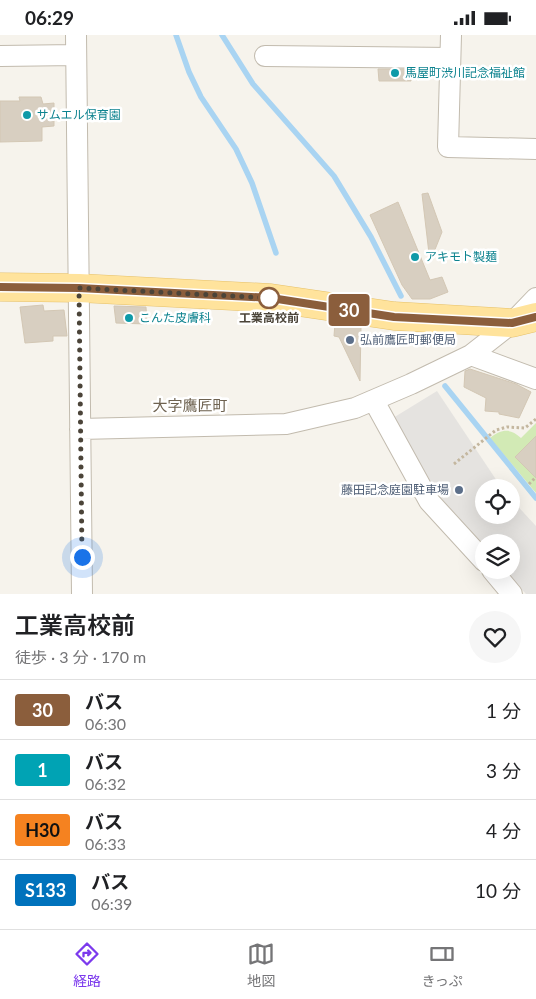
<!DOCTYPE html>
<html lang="ja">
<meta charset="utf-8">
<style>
:root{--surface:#fff;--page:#f6f6f6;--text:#202124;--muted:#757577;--line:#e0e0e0;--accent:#7c3aed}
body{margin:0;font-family:Lato,"Noto Sans JP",sans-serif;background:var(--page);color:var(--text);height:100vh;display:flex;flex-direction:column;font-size:19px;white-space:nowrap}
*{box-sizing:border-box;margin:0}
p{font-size:16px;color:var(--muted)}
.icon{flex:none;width:28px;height:28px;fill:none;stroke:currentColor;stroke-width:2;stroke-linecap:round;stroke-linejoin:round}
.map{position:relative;height:559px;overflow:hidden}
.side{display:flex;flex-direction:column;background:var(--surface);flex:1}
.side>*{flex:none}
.badge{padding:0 10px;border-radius:4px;font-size:18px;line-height:32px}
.tools{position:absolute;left:475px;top:444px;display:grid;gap:10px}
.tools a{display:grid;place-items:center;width:45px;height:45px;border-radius:50%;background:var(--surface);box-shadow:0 5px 20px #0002;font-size:25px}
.you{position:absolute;width:25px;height:25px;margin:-12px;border:4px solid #fff;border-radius:50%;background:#1a73e8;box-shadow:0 0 0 8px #1a73e833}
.map>.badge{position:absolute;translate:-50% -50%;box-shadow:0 0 0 2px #fff}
.round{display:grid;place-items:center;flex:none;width:52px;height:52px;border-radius:26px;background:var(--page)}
.head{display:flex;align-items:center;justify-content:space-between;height:85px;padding:0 15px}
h1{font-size:24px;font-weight:600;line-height:38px}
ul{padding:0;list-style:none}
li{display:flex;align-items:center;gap:15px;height:60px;padding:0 15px;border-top:1px solid var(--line)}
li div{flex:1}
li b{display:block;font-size:19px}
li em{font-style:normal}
li .badge{min-width:55px;font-weight:700;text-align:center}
.status{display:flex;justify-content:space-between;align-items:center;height:35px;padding:0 25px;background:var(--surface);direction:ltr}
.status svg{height:14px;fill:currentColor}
.dock{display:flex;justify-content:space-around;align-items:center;height:70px;border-top:1px solid var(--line);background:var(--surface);font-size:14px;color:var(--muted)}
.dock a{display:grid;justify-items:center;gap:2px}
.dock .active{color:var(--accent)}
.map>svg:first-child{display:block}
.green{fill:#d2eab5}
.parking{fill:#e5e3e0}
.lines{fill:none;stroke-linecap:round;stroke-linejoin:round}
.stream{stroke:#a9d4f2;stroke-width:5.5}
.building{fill:#d8cfc1;stroke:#d3c7b4}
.street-casing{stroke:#c2bbae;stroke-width:22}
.primary-casing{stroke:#e6c16a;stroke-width:29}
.path{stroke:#c4b79f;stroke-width:3;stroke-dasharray:2.5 2.5;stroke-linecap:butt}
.street{stroke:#fff;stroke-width:20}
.primary{stroke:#ffe39c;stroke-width:28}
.line-casing{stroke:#fff;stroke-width:11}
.line{stroke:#8b5e3c;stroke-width:8}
.walk{stroke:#4b4439;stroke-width:5;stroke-dasharray:0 9}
.culture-dot{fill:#0f9aa8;stroke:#fff;stroke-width:2}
.stop-dot{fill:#fff;stroke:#8b5e3c;stroke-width:2.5}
.service-dot{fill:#5c6f8a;stroke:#fff;stroke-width:2}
.labels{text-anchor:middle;stroke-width:5;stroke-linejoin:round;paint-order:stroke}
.culture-label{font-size:12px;fill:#0d838f;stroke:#fff;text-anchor:start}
.stop-label{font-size:12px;font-weight:bold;fill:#4b4439;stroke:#fff}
.service-label{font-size:12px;fill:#4e5e75;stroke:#fff;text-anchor:start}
.quarter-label{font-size:15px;fill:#6e6250;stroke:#fff}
</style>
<div class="status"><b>06:29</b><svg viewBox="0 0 49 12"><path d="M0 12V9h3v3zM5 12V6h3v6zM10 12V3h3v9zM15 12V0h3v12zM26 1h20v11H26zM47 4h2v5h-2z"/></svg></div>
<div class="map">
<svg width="536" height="559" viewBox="0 0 536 559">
<rect width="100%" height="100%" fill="#f6f3ec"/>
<!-- green -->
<path class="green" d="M536,388V458L490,403C502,394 510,393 521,403Z"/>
<!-- parking -->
<path class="parking" d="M437,356L501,452H484V480H511V464L536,491V559H526L504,535H511V508H484V513L445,471L393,383Z"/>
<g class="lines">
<!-- stream -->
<path class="stream" d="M176,0L189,37L201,62L236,114L252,148L276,218
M222,0L253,49L334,141L371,202L401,261
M445,351L536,463"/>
</g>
<!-- building -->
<path class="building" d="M378,34H411V46H379Z
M19,62H41L43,69L54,68V91L42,92V106L0,107V66H20Z
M428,158L442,197L430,227L422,159Z
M398,167L430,245L442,242L448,257L430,264H412L402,250L370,180Z
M43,270L44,276L64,275L67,301H53V306L25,308L20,272Z
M114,271L146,272L147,289L116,288Z
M335,288L361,292L360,346L339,302L334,301Z
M470,334L516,349L531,357L519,383L499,379V377L485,376L486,363L464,352L465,336Z
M536,401V443L515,422Z"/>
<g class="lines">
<defs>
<path id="street" d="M76,0L82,559
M451,0L448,112L536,114
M0,21L76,20
M265,21L450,23
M471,320L536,344
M374,366L429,466L484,526
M80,394L286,389L355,373L411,349L471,320L512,288L536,263
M492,535L512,559"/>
<path id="primary" d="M0,252L79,253L271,263L394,281L512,288L536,282"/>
</defs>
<!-- street casing -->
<use href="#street" class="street-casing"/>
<!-- primary casing -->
<use href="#primary" class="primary-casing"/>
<!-- path -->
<path class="path" d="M454,429L496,395L507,392L525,393L536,384
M529,449L536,442"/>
<!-- street -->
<use href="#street" class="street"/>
<!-- primary -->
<use href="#primary" class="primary"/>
</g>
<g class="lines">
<defs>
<path id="line" d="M0,252L79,253L271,263L394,282L512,288L536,282"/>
</defs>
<!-- line casing -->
<use href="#line" class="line-casing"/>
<!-- line -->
<use href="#line" class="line"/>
<!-- walk -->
<path class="walk" d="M82,522L79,253L271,263H269"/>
</g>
<!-- markers -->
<g class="culture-dot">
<circle cx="395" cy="38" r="5"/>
<circle cx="27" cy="80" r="5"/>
<circle cx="415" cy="222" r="5"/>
<circle cx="129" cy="283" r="5"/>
</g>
<circle class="stop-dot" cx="269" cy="263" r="10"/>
<g class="service-dot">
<circle cx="350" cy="305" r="5"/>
<circle cx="459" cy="455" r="5"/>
</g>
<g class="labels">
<!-- culture labels -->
<g class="culture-label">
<text x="405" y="42">馬屋町渋川記念福祉館</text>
<text x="37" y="84">サムエル保育園</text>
<text x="425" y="226">アキモト製麺</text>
<text x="139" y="287">こんた皮膚科</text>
</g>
<!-- stop labels -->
<g class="stop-label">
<text x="269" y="287">工業高校前</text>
</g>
<!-- service labels -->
<g class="service-label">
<text x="360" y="309">弘前鷹匠町郵便局</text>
<text x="449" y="459" text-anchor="end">藤田記念庭園駐車場</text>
</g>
<!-- quarter labels -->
<g class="quarter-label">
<text x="190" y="376">大字鷹匠町</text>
</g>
</g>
</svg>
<div class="tools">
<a><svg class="icon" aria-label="locate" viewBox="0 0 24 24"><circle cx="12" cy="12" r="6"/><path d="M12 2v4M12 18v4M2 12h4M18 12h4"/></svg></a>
<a><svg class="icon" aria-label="layers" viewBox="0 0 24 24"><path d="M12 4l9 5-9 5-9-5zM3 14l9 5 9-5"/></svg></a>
</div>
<div class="you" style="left:82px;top:522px"></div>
<b class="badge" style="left:349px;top:275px;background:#8b5e3c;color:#fff">30</b>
</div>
<section class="side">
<div class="head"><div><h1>工業高校前</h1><p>徒歩 · 3 分 · 170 m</p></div><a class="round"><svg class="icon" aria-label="heart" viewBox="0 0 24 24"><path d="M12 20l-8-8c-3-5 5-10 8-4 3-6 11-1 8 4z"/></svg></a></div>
<ul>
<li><span class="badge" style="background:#8b5e3c;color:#fff">30</span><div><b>バス</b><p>06:30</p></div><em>1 分</em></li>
<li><span class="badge" style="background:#00a3b4;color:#fff">1</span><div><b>バス</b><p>06:32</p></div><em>3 分</em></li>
<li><span class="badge" style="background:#f58220;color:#111">H30</span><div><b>バス</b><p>06:33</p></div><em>4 分</em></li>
<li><span class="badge" style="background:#0072bc;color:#fff">S133</span><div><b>バス</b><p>06:39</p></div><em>10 分</em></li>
</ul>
</section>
<nav class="dock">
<a class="active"><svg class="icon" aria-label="directions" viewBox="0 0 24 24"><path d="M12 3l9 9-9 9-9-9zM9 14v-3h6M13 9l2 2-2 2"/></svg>経路</a>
<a><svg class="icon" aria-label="map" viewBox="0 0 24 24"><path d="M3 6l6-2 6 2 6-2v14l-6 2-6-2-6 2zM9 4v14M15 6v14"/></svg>地図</a>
<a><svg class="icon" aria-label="tickets" viewBox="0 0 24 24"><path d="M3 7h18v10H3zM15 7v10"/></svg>きっぷ</a>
</nav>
